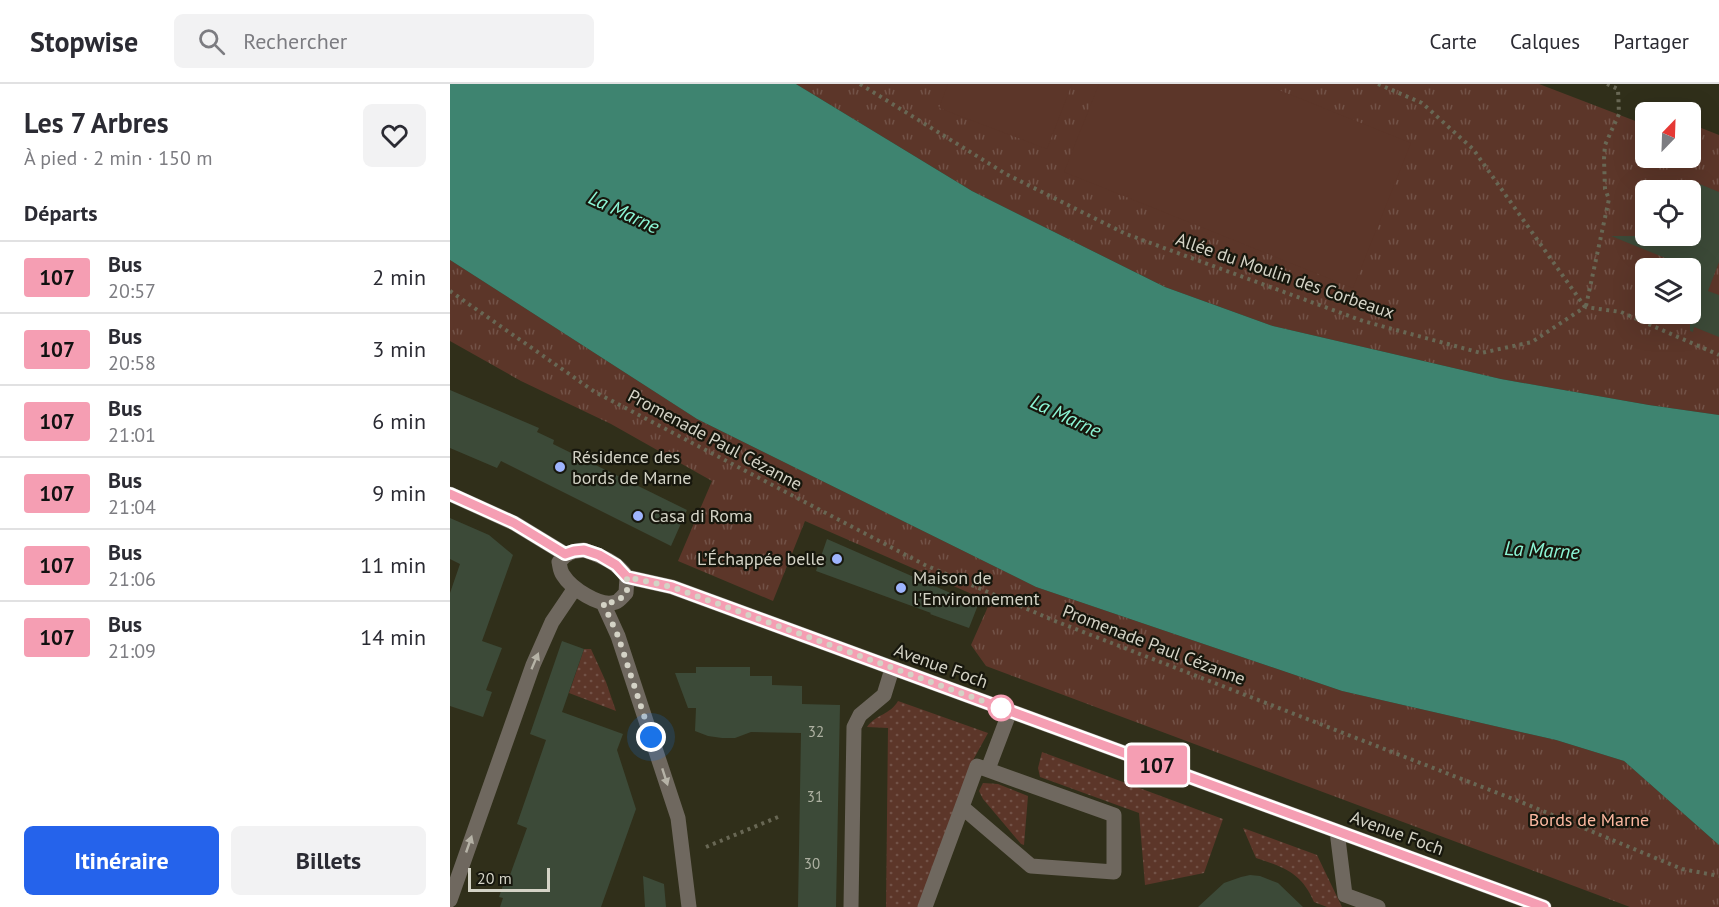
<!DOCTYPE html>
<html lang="fr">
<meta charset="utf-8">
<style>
:root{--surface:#fff;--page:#f2f2f3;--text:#2b2b33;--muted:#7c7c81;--line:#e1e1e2;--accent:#2563eb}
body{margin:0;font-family:"PT Sans",sans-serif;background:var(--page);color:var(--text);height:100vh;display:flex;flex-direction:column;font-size:22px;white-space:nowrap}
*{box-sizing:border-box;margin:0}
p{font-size:20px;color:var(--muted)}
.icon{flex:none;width:33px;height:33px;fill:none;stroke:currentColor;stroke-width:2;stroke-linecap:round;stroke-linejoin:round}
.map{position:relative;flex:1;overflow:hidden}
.panel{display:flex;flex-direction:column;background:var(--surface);width:450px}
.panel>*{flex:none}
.badge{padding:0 12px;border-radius:4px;font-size:21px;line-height:39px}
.needle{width:39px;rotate:23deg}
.controls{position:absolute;left:1185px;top:18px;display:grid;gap:12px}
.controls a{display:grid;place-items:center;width:66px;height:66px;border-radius:9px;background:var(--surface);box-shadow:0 6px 24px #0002;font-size:30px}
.scale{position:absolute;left:18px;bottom:15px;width:82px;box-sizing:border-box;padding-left:6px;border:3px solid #d4d3c6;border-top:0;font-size:16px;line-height:21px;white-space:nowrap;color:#d4d3c6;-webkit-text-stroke:4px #17170d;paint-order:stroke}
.you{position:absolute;width:30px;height:30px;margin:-15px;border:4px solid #fff;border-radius:50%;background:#1a73e8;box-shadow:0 0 0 9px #1a73e833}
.map>.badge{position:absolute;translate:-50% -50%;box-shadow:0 0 0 3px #fff}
h2{padding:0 24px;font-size:22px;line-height:54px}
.round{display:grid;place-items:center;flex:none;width:63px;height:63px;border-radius:9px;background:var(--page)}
.head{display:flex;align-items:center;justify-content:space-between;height:102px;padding:0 24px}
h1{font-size:28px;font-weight:700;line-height:45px}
.action{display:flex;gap:12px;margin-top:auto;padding:12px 24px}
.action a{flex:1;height:69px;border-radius:9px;background:var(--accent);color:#fff;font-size:24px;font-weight:700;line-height:69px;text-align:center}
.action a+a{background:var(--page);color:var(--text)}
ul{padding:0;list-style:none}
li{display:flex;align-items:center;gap:18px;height:72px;padding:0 24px;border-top:2px solid var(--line)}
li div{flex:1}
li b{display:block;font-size:22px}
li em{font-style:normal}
li .badge{min-width:66px;font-weight:700;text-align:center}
header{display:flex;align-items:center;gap:36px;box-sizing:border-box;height:84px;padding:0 30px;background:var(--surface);border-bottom:2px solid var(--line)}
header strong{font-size:28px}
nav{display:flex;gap:33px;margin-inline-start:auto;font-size:21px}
.search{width:420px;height:54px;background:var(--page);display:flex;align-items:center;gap:15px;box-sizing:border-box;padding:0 21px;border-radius:9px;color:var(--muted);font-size:22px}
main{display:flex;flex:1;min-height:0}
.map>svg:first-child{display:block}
.grass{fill:url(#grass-dots)}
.park{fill:url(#park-tufts);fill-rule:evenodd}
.pitch{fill:#5c3629}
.water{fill:#3e8470}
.building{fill:#3c4a38}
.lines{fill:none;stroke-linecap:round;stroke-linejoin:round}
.path{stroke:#686754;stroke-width:4;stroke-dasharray:3 4.5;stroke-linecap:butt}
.minor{stroke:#6f685f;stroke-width:15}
.oneway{fill:#b6b3a7}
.line-casing{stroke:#fff;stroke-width:14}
.line{stroke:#f59eb3;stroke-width:9}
.walk{stroke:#d4d3c6;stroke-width:6;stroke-dasharray:0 10.8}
.poi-dot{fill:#9eb4fd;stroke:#17170d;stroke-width:2}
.stop-dot{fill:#fff;stroke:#f59eb3;stroke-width:3}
.labels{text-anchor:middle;stroke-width:4.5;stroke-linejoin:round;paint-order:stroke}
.number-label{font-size:15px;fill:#aeb1a2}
.street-label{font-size:18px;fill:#d4d3c6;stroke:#17170d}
.poi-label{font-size:18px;fill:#d4d3c6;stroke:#17170d;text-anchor:start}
.park-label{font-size:18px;fill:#fdb9a1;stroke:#17170d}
.water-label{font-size:20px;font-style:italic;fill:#8cf5d5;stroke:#17170d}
</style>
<header>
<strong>Stopwise</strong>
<div class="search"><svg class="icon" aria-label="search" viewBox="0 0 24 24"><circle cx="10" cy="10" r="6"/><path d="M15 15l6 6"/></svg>Rechercher</div>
<nav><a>Carte</a><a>Calques</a><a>Partager</a></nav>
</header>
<main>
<section class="panel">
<div class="head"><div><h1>Les 7 Arbres</h1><p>À pied · 2 min · 150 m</p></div><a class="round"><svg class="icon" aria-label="heart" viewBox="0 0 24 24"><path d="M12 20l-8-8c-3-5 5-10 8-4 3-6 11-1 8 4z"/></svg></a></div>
<h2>Départs</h2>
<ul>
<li><span class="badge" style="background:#f59eb3;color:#111">107</span><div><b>Bus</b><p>20:57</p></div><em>2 min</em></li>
<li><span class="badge" style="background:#f59eb3;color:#111">107</span><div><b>Bus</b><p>20:58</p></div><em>3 min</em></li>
<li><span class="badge" style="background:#f59eb3;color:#111">107</span><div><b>Bus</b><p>21:01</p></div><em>6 min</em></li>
<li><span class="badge" style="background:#f59eb3;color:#111">107</span><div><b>Bus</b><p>21:04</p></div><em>9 min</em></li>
<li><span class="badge" style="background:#f59eb3;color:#111">107</span><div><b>Bus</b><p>21:06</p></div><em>11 min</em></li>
<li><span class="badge" style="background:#f59eb3;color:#111">107</span><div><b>Bus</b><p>21:09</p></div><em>14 min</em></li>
</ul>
<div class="action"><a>Itinéraire</a><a>Billets</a></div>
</section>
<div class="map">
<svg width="1269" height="823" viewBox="0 0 1269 823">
<defs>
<pattern id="grass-dots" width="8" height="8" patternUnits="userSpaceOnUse" patternTransform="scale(1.5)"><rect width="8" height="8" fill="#5c3629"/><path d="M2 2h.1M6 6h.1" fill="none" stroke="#725247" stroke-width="1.8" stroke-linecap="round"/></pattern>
<pattern id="park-tufts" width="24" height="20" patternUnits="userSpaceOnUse" patternTransform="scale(1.5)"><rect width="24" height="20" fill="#5c3629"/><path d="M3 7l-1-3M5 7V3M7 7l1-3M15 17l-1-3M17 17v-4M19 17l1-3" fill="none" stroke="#725247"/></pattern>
</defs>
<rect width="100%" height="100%" fill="#302f1a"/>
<!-- grass -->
<path class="grass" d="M134,565H141L156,598L166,627L119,609Z
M448,617L538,649L522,678L470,823H436L438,644L417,643C426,630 440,631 448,617Z
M592,668L773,735L754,789L695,801L689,729L590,693L588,684Z
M533,699L548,700L578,712L574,761L571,760L533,715L529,707Z
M793,744L867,771L892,823H877L864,818C852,789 834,783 806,774Z"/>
<!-- park -->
<path class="park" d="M346,0H1089L1188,38L1193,21L1212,28H1196V74H1240L1241,40L1269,51V331L1199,321L1051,295L823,242L715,203L522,107ZM1196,106H1240V152H1196ZM1196,184H1240V230H1196Z
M0,176L247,335L586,503L892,607L1106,656L1174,677L1269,761V823H1180L536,582L521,561L540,518L355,437L323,517L228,477L262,397L161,340L71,297L0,257Z"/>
<!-- pitch -->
<path class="pitch" d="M498,0H622L597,65L489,24Z
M649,0H814L961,59L903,204L614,88Z"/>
<!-- water -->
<path class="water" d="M0,0H346L522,107L715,203L823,242L1051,295L1199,321L1269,331V761L1174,677L1106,656L892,607L586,503L247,335L0,176Z"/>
<!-- building -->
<path class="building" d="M1240,96L1269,108V178L1258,207L1269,211V253L1244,243L1243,248L1240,247V184L1161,152H1240Z
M0,306L89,344L87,348L104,356L103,360L237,426L221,462L51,377L47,384L0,364Z
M0,434L39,451L63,471L32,557L52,564L36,606L42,608L33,633L0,622V509L10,480L0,475Z
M377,455L528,521L519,544L480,530L481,529L366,487Z
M112,557L134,565L112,628L173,650L167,666L186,725L151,823H50L53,814L49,813L57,790L60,791L77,744L67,740L96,656L80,650Z
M246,583H300V592H322V601L352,602V620L390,621L386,823H348L351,649L301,648L285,654H272L258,652L245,647L246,624H238L225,589H246Z
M800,791L810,792L828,799L853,823H748L774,799L791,793Z
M193,792L214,800L216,823H195Z"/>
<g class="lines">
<!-- path -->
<path class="path" d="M410,0L556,90L676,150L913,237L1031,269L1082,258L1135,223L1171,228L1269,271
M928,0L972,19L1023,65L1135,223
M0,207L145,308L475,481L605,537L1076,720L1232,785L1269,792
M1136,222L1159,115L1155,105L1154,75L1155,61L1169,30L1168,5L1157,0
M256,763L328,733"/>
<!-- minor -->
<path class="minor" d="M0,410L64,439L115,470
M134,466C151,472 167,478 177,493L176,509C173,512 169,517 166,518C150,524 121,504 113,491C110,487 110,482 109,478C116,469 123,467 134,466Z
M177,493L222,503L1094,823
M153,519L168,552L228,734L239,823
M527,682L664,731V788L581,782L512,723Z
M538,685L560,627
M887,747L895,811L928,823
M0,816L83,581L102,538L125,504
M401,823L404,643L410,631L434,611L442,585
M475,823L512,723"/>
</g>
<!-- one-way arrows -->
<defs><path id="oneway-solid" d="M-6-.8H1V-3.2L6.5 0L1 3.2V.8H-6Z" transform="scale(1.5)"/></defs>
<g class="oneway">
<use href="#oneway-solid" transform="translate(85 577) rotate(-67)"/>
<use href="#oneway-solid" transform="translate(215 693) rotate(72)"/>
<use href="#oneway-solid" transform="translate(19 760) rotate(-71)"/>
</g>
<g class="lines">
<defs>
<path id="line" d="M0,410L64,439L115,470L124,467L134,466L149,471L166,481L177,493L222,503L1094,823"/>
</defs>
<!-- line casing -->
<use href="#line" class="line-casing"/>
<!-- line -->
<use href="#line" class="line"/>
<!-- walk -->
<path class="walk" d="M201,653L168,552L153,519L166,518L177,509V493L222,503L560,627L551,624"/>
</g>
<!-- markers -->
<g class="poi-dot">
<circle cx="110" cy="383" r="6"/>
<circle cx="188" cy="432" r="6"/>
<circle cx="387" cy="475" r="6"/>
<circle cx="451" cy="504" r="6"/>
</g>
<circle class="stop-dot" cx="551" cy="624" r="12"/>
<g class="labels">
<!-- number labels -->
<g class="number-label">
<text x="366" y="653">32</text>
<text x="365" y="718">31</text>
<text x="362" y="785">30</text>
</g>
<!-- street labels -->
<g class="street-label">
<text transform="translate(835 192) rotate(19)" y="6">Allée du Moulin des Corbeaux</text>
<text transform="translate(265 356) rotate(28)" y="6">Promenade Paul Cézanne</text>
<text transform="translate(704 561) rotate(21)" y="6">Promenade Paul Cézanne</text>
<text transform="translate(491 582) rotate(20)" y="6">Avenue Foch</text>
<text transform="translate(947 749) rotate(20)" y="6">Avenue Foch</text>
</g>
<!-- poi labels -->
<g class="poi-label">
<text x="122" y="379">Résidence des<tspan x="122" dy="21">bords de Marne</tspan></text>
<text x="200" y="438">Casa di Roma</text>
<text x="375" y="481" text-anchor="end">L’Échappée belle</text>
<text x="463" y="500">Maison de<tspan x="463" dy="21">l'Environnement</tspan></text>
</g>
<!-- park labels -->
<g class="park-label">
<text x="1139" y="742">Bords de Marne</text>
</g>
<!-- water labels -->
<g class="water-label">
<text transform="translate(174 128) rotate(25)" y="7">La Marne</text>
<text transform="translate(616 332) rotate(25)" y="7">La Marne</text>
<text transform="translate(1092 466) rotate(3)" y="7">La Marne</text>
</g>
</g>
</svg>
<div class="controls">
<a><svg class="needle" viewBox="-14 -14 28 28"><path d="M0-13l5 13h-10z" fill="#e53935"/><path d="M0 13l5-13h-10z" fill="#7c7c81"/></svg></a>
<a><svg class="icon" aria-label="locate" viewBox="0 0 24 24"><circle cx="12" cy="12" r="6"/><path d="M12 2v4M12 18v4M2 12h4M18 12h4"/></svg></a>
<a><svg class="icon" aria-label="layers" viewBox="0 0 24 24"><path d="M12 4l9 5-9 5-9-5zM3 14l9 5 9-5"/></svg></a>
</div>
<div class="scale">20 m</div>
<div class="you" style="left:201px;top:653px"></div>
<b class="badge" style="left:707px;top:681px;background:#f59eb3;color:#111">107</b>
</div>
</main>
